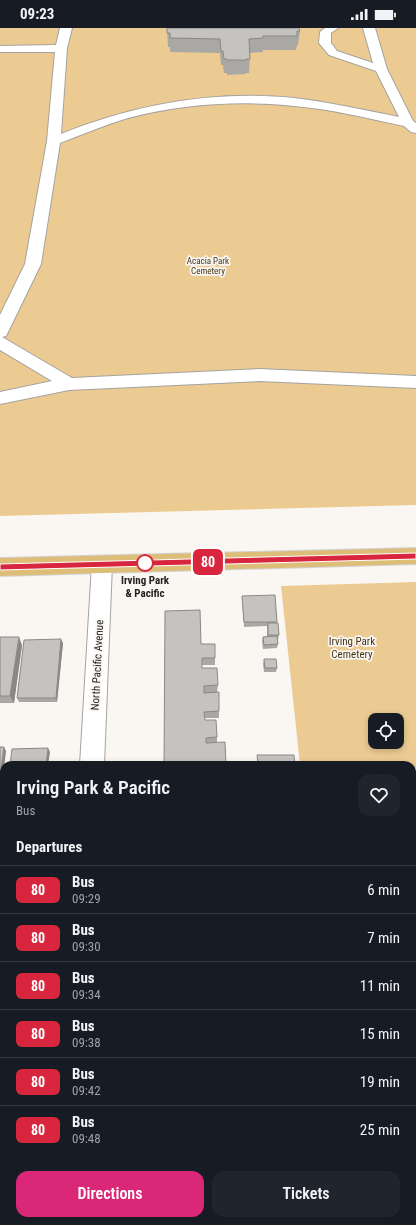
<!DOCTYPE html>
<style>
:root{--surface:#171b24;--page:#20242c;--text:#f1f3f6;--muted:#9ea1a6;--line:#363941;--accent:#db2777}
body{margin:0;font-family:"Roboto Condensed",sans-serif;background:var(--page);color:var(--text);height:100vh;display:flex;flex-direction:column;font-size:15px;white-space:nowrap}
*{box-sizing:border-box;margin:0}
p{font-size:13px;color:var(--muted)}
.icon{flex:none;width:22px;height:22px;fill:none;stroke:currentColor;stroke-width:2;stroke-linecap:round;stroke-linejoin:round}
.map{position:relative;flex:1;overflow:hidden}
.side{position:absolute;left:0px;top:733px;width:416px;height:464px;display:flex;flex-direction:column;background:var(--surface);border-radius:12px 12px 0 0;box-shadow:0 2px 6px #0003}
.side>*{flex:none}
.badge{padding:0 8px;border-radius:6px;font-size:14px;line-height:26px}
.tools{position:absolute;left:368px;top:685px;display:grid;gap:8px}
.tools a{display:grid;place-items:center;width:36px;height:36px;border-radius:8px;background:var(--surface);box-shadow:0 2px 6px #0003;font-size:20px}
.map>.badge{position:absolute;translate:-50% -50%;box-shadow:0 0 0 2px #fff}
h2{padding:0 16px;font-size:15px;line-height:36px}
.round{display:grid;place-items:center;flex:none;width:42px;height:42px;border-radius:12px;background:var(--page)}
.headline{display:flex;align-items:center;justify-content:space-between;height:68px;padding:0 16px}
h1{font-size:19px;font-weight:600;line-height:30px}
.cta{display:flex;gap:8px;margin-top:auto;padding:8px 16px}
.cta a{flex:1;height:46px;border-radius:12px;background:var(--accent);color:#fff;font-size:16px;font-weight:600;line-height:46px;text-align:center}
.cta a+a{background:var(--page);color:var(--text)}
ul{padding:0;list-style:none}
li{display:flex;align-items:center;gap:12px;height:48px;padding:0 16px;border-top:1px solid var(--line)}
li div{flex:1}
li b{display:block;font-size:15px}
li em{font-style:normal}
li .badge{min-width:44px;font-weight:700;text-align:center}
.status{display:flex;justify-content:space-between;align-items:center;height:28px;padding:0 20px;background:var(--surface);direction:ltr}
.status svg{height:11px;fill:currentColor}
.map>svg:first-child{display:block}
.green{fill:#eccb92;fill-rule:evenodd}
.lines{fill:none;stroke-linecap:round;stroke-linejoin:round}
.minor-casing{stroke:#a5a39f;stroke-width:2}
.major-casing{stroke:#d3d3d3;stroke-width:2}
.minor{fill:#fff;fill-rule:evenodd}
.major{fill:#ddbe79;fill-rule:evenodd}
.wall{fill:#a9a8a4}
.shaded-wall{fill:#8a8886}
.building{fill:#c5c3bf;stroke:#8a8886}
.line{fill:#d7263d;stroke:#fff}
.stop-dot{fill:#fff;stroke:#d7263d;stroke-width:2}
.labels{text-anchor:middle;stroke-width:3.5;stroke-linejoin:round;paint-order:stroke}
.far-park-label{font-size:9px;fill:#443417;stroke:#faf7f3}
.stop-label{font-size:11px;font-weight:bold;fill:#232221;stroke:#faf7f3}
.park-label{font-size:11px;fill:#443417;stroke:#faf7f3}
.street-label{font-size:11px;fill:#232221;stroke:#faf7f3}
</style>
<div class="status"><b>09:23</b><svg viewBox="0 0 49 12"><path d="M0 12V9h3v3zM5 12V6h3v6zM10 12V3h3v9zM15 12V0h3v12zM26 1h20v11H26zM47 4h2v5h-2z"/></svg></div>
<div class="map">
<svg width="416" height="1197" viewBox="0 0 416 1197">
<rect width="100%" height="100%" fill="#faf7f3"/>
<!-- green -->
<path class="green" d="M0,0H416V477L0,488Z
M416,554V1197H347L346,1193H412V737H300L281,558ZM375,692H397V714H375Z"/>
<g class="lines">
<defs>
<path id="minor" d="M60,0H72L67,20L61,106C136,76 213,62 294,70C329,74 364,82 399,89L376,43L329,27L319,15L320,4L325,0H338L331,5V15L337,23L373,35L363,0H375L387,41L413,93L416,95V105L411,104L404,98C367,90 331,81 294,78C240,72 181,76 128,90C105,97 83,106 60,115L41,236L8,304L6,308L2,309L72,350L259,341L416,348V360L259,353L69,362L0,376V364L52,353L0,322V287L25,236L47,113L55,24H0V18L56,17Z
M102,528L109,530L112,536L104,737H80L92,536L95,530Z
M4,761V785L0,786V762Z
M51,1193H83V1197H51Z"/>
<path id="major" d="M416,520V536L0,548V530Z"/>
</defs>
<!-- minor casing -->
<use href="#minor" class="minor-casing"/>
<!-- major casing -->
<use href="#major" class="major-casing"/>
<!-- minor -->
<use href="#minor" class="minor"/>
<!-- major -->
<use href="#major" class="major"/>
</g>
<!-- wall -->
<path class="wall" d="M167,0L300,3L298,17H297L296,22H263V24L250,25L249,45H246V46L227,47V45H224L223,37H221L220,25L170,24V19H168Z
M242,568L277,594V595L279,607L278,611H277L278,616L277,620L263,621L262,613L263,609L267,608V598L244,599L242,572Z
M0,609L22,617L14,675H0Z
M63,615L57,674H19L17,670Z
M201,616L215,630V637H202V640L218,657L217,664L219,683V690H205V692L217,709V715L164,737Z
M264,631L277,640L276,644H264L263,636Z
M0,792H4V836H0Z
M0,847H4V892H0Z
M282,1193H339V1197H282Z"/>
<!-- shaded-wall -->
<path class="shaded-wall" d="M19,609L22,617L14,675L10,668Z
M61,611L63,615L57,674L56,670Z
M4,719L6,723L2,758L0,756V748Z
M48,720L50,724L48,737H46Z
M3,934H4V947L3,957L0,956Z"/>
<!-- building -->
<path class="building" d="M167,0H299L300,3H297V8H263V10L249,11L250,31H246V32H227V31H224L223,23H221L220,11L170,10V5H167Z
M275,567L277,594H244L242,568Z
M200,582L201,616H215V630H202V640H217L218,657L204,658V665L219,664V683L204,684L205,692H216L217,709L206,710V715L225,714L226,737H164L165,583Z
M268,595H278L279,607H268Z
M277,608L278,616L264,617L263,609Z
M0,609H19L10,668H0Z
M61,611L56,670H17L24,612Z
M264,631H276L277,640H265Z
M0,719H4L0,748Z
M48,720L46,737H10L12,721Z
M257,727H294L295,737H258Z
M0,792H4V833H0Z
M0,847H4V890H0Z
M0,908H4V934H3L0,956Z
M163,1193H229V1197H163Z
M283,1193H339V1197H284Z"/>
<!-- line -->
<path class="line" d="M416,525V531L0,542V536Z"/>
<!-- markers -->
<circle class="stop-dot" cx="145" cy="535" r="8"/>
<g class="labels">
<!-- far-park labels -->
<g class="far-park-label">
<text x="208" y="236">Acacia Park<tspan x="208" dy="10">Cemetery</tspan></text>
</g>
<!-- stop labels -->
<g class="stop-label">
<text x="145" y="556">Irving Park<tspan x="145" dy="13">&amp; Pacific</tspan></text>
</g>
<!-- park labels -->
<g class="park-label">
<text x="352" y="617">Irving Park<tspan x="352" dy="13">Cemetery</tspan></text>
</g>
<!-- street labels -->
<g class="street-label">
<text transform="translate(97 637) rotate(-87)" y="4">North Pacific Avenue</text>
</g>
</g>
</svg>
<div class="tools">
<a><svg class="icon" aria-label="locate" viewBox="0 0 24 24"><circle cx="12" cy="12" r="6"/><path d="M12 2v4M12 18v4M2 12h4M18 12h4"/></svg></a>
</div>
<b class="badge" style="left:208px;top:534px;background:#d7263d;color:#fff">80</b>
<section class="side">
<div class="headline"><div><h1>Irving Park &amp; Pacific</h1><p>Bus</p></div><a class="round"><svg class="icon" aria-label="heart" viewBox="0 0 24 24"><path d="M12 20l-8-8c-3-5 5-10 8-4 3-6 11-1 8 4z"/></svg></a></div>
<h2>Departures</h2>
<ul>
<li><span class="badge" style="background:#d7263d;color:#fff">80</span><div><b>Bus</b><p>09:29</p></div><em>6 min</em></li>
<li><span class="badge" style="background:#d7263d;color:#fff">80</span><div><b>Bus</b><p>09:30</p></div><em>7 min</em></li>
<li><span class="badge" style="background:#d7263d;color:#fff">80</span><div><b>Bus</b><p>09:34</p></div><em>11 min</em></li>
<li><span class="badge" style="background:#d7263d;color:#fff">80</span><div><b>Bus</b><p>09:38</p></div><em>15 min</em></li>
<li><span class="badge" style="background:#d7263d;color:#fff">80</span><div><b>Bus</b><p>09:42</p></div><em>19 min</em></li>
<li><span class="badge" style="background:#d7263d;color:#fff">80</span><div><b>Bus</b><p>09:48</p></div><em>25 min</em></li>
</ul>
<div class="cta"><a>Directions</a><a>Tickets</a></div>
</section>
</div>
